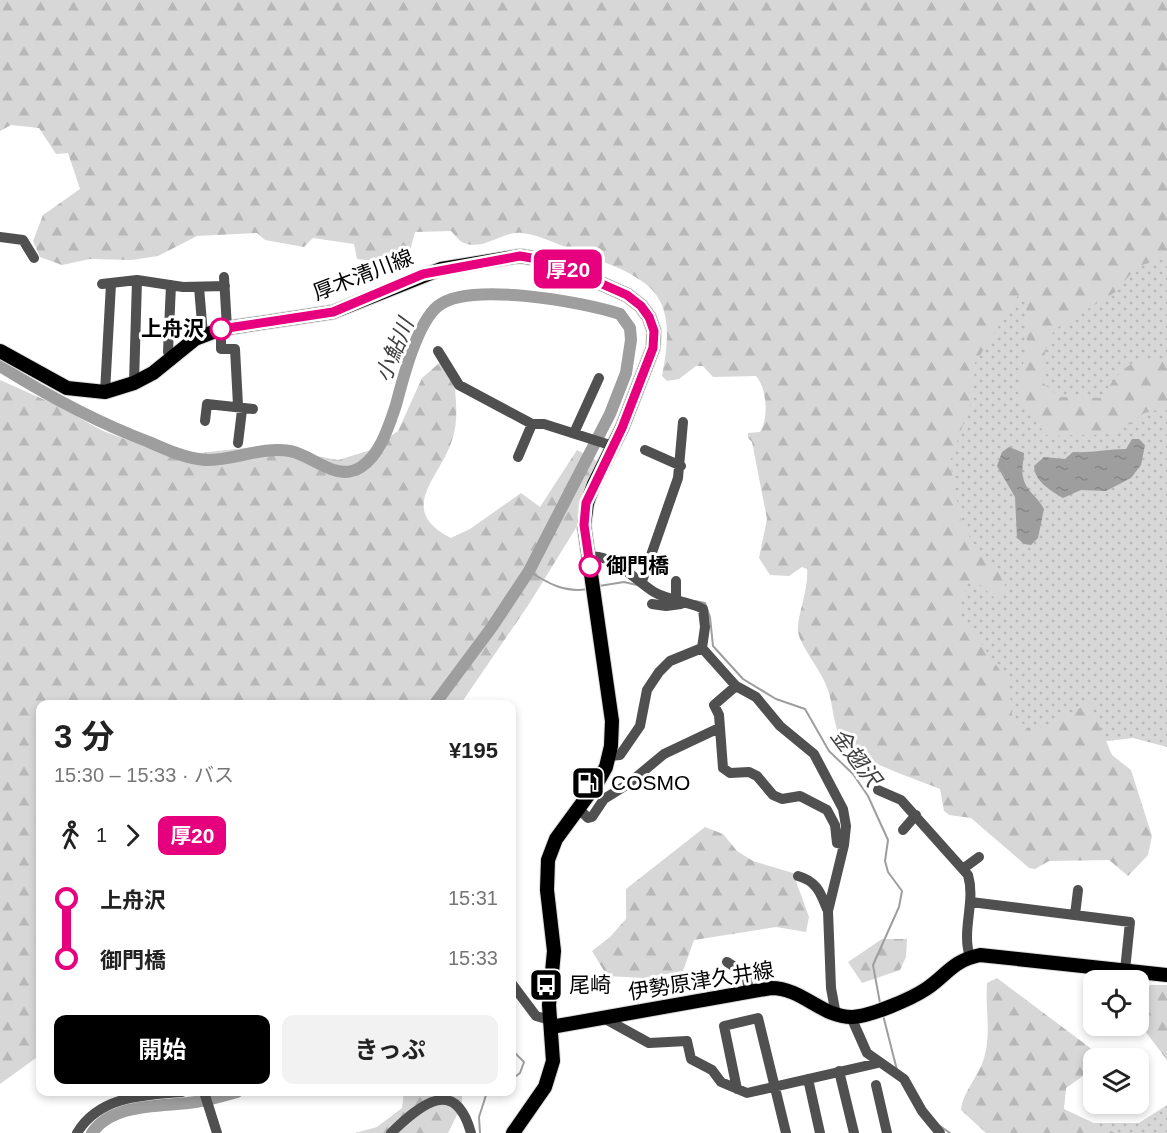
<!DOCTYPE html>
<html lang="ja">
<meta charset="utf-8">
<style>
:root{--surface:#fff;--page:#f2f2f2;--text:#222;--muted:#767676;--accent:#000}
body{margin:0;font-family:Arial,"Noto Sans JP",sans-serif;background:var(--page);color:var(--text);height:100vh;display:flex;flex-direction:column;font-size:22px;white-space:nowrap}
*{box-sizing:border-box;margin:0}
p{font-size:20px;color:var(--muted)}
.icon{flex:none;width:33px;height:33px;fill:none;stroke:currentColor;stroke-width:2;stroke-linecap:round;stroke-linejoin:round}
.map{position:relative;flex:1;overflow:hidden}
.side{position:absolute;left:36px;top:700px;width:480px;height:396px;display:flex;flex-direction:column;background:var(--surface);border-radius:12px;box-shadow:0 3px 9px #0003}
.side>*{flex:none}
.badge{padding:0 12px;border-radius:9px;font-size:21px;line-height:39px}
.fabs{position:absolute;left:1083px;top:970px;display:grid;gap:12px}
.fabs a{display:grid;place-items:center;width:66px;height:66px;border-radius:12px;background:var(--surface);box-shadow:0 3px 9px #0003;font-size:30px}
.map>.badge{position:absolute;translate:-50% -50%;box-shadow:0 0 0 3px #fff}
.legs{display:flex;align-items:center;gap:9px;height:66px;padding:0 18px;font-size:20px}
.legs p{margin-inline-start:auto}
.summary{display:flex;align-items:center;justify-content:space-between;height:102px;padding:0 18px}
h1{font-size:33px;font-weight:700;line-height:45px}
.cta{display:flex;gap:12px;margin-top:auto;padding:12px 18px}
.cta a{flex:1;height:69px;border-radius:12px;background:var(--accent);color:#fff;font-size:24px;font-weight:700;line-height:69px;text-align:center}
.cta a+a{background:var(--page);color:var(--text)}
ul{padding:0 18px;list-style:none}
li{display:flex;align-items:center;gap:21px;height:60px;font-size:22px}
li i{display:grid;place-items:center;width:9px;height:100%;margin:0 8px;background:currentColor}
li i::after{content:'';width:15px;height:15px;margin:-8px;border:4px solid;border-radius:50%;background:var(--surface)}
li p{margin-inline-start:auto}
li:first-child i{background:linear-gradient(#0000 50%,currentColor 0)}
li:last-child i{background:linear-gradient(currentColor 50%,#0000 0)}
.map>svg:first-child{display:block}
.grass{fill:url(#grass-dots)}
.forest{fill:url(#forest-firs)}
.water{fill:url(#water-ripples)}
.lines{fill:none;stroke-linecap:round;stroke-linejoin:round}
.stream{stroke:#9e9e9e;stroke-width:2}
.river{stroke:#9e9e9e;stroke-width:12}
.major-casing{stroke:#dbdbdb;stroke-width:16}
.minor{stroke:#505050;stroke-width:10}
.major{stroke:#000;stroke-width:14}
.line-1-casing{stroke:#fff;stroke-width:14}
.line-1{stroke:#e6007e;stroke-width:9}
.stop-1-dot{fill:#fff;stroke:#e6007e;stroke-width:3}
.labels{text-anchor:middle;stroke-width:6;stroke-linejoin:round;paint-order:stroke}
.street-label{font-size:21px;fill:#000;stroke:#fff}
.stop-label{font-size:21px;font-weight:bold;fill:#000;stroke:#fff;text-anchor:end}
.poi-label{font-size:21px;fill:#000;stroke:#fff;text-anchor:start}
.water-label{font-size:22px;font-style:italic;fill:#3f3f3f;stroke:#fff}
</style>
<div class="map">
<svg width="1167" height="1133" viewBox="0 0 1167 1133">
<defs>
<pattern id="grass-dots" width="8" height="8" patternUnits="userSpaceOnUse" patternTransform="scale(1.5)"><rect width="8" height="8" fill="#d7d7d7"/><path d="M2 2h.1M6 6h.1" fill="none" stroke="#b7b7b7" stroke-width="1.8" stroke-linecap="round"/></pattern>
<pattern id="forest-firs" width="22" height="20" patternUnits="userSpaceOnUse" patternTransform="scale(1.5)"><rect width="22" height="20" fill="#d7d7d7"/><path d="M5 1l3.5 6h-7zM16 11l3.5 6h-7z" fill="#b7b7b7"/></pattern>
<pattern id="water-ripples" width="26" height="14" patternUnits="userSpaceOnUse" patternTransform="scale(1.5)"><rect width="26" height="14" fill="#9e9e9e"/><path d="M2 4q2-2 4 0t4 0M15 11q2-2 4 0t4 0" fill="none" stroke="#868686"/></pattern>
</defs>
<rect width="100%" height="100%" fill="#fff"/>
<!-- grass -->
<path class="grass" d="M1167,222V747L1133,738L1012,752L882,629L1001,246Z
M1167,1105V1133H1060L1061,1123H1139Z"/>
<!-- forest -->
<path class="forest" d="M0,0H1167V258L1138,266L1114,293L1055,329C1046,344 1040,366 1043,383L1059,397L1101,398C1120,370 1131,355 1167,359V408L1144,413L1115,434L1048,436L1023,408L1018,392L1027,342L1026,299L1018,296L975,363L973,396L950,462L961,522L973,543L1006,576L1003,600L998,601L975,580L967,582L958,611L1009,683L1012,715L1033,732L1090,703L1112,755L1131,770L1152,836L1148,855L1128,876L1109,860L1049,861L1035,869L1029,868L971,818L949,815L944,811L940,789C919,780 853,759 843,742C832,725 834,703 826,685C821,671 800,645 798,632C796,618 809,590 807,569L802,567L789,576L770,575L759,558L767,519L752,442L748,438V433L760,432C769,418 767,389 756,376L713,377L703,366H696L679,379L667,381L662,376C678,294 656,281 583,254C564,248 542,235 522,233C504,230 484,251 464,243C460,242 454,234 451,231L415,232L408,258L396,264L357,259L354,244L313,238L304,247L265,240L257,233L197,236L158,256L132,260L90,259L62,265L40,257L33,241L43,215L80,189L68,153L56,154L39,128L11,125L0,131Z
M445,358L452,363C454,386 460,414 453,437C442,477 394,509 451,538L470,529L521,493L540,507L577,450L608,467L603,484L529,604L460,705H40V1055L0,1084V380L54,404L103,431L171,456L263,446L338,460L371,450L398,431L422,378Z
M705,827L723,834L737,851L753,861L793,873L809,917L806,932L776,927L694,940L683,971L644,978L607,976L592,951L610,937L626,919V889Z
M882,939H907L906,957L900,970L862,983L848,962Z
M997,978L1105,1059H1094L1093,1069L1066,1088L1064,1109L1115,1133H986L961,1110C963,1090 981,1075 985,1054C991,1032 985,1006 987,983Z
M1151,985H1167V1060L1139,1023V993Z
M404,1092H462V1105L448,1133H355L377,1127L402,1108Z"/>
<!-- water -->
<path class="water" d="M1132,439H1139L1145,445L1141,465L1131,478L1106,491L1081,490L1063,498C1050,490 1035,482 1034,466L1044,457L1065,459L1073,452C1092,453 1108,449 1126,449Z
M1009,447L1024,453C1024,460 1021,470 1023,477C1025,490 1038,497 1044,509L1038,538L1031,545L1024,544L1017,538L1015,497L997,466L1002,452Z"/>
<g class="lines">
<!-- stream -->
<path class="stream" d="M529,571C547,583 565,593 587,589
M599,586L624,582L637,585
M695,601L705,603L710,617L713,646L743,679L776,699L805,709L829,751L853,774L868,796L888,840L885,861L888,872L902,891L899,907L873,965L880,1003
M883,1015L897,1070
M512,1050L524,1062L520,1073L512,1079
M940,1126L950,1133
M480,1133L479,1117L487,1092"/>
<!-- river -->
<path class="river" d="M0,366C48,396 96,422 149,442C167,450 185,458 205,460C233,461 261,446 290,451C313,455 336,483 361,467C381,454 389,425 396,405C403,378 417,323 438,306C469,281 583,302 620,314L630,328L631,340L626,373L610,414L529,571L492,627L434,705
M92,1133C113,1102 163,1107 196,1102C210,1100 223,1096 237,1092"/>
<defs>
<path id="major" d="M0,351L67,388L105,392L134,383L153,373L195,339L221,329L333,312L441,269L520,256L550,261L627,295L641,306L649,317L654,331L653,348L622,428L594,484L587,503L584,525L612,721L611,746L606,767L597,783L556,839L548,860L547,890L554,951L549,1005L553,1061L545,1087L513,1133
M551,1027L771,988C803,988 822,1018 853,1017C871,1016 911,999 926,989C948,974 952,961 980,955L1167,975"/>
</defs>
<!-- major casing -->
<use href="#major" class="major-casing"/>
<!-- minor -->
<path class="minor" d="M0,237L23,240L34,258
M224,277L227,328
M102,284L137,280L183,287L225,286
M199,287L203,335
M221,329V349H235L238,405L242,410L238,443
M438,351L459,385L532,424H544L613,446
M171,357L168,352L171,285
M134,383L137,280
M105,392L111,284
M205,421L207,404L253,409
M574,433L599,378
M645,450L681,466
M518,457L532,424
M589,557C611,552 636,581 654,592C667,600 695,603 703,609L705,627L702,648L736,686L756,697L780,726L814,754L843,809L846,826L844,845L828,911L831,988L836,1015
M642,581L678,478L683,422
M676,601V581
M652,604L666,606L681,604
M736,686L714,705L719,715L723,768L730,773L749,772L757,776L773,795L782,799L800,796L827,810L835,825L837,843L844,845
M610,756L620,755L640,726L647,690L659,672L670,661L702,648
M878,790L901,800L968,875C976,902 961,930 970,957
M579,809L588,818L592,817L604,799L628,784L664,754L719,728
M903,830L916,815
M964,868L979,857
M798,876C817,881 821,894 827,909
M971,902L1130,922L1125,970
M1075,915L1078,890
M727,962L746,974L749,991
M512,984L536,1016L550,1020
M602,1017L649,1043L687,1041L691,1059L712,1070L721,1082L747,1093L878,1063
M851,1017L867,1053L904,1079L922,1111L940,1133
M839,1071L854,1133
M808,1079L820,1133
M876,1085L887,1133
M737,1089L724,1026L758,1018L786,1133
M204,1092L217,1133
M77,1133C99,1096 144,1095 182,1092
M391,1133C420,1105 455,1075 471,1133"/>
<!-- major -->
<use href="#major" class="major"/>
</g>
<g class="lines">
<defs>
<path id="line-1" d="M221,329L333,312L423,274L520,256L550,261L627,295L641,306L649,317L654,331L653,348L622,428L586,503L584,525L590,566"/>
</defs>
<!-- line-1 casing -->
<use href="#line-1" class="line-1-casing"/>
<!-- line-1 -->
<use href="#line-1" class="line-1"/>
</g>
<!-- icons -->
<defs>
<symbol id="fuel-square" viewBox="-11 -11 22 22"><rect x="-9" y="-9" width="18" height="18" rx="4" fill="#000" stroke="#fff"/><path d="M-5.5-6h7V0h2V4h1.3V-2.5L3-4.5l.8-.8L6-3V5H2.5V1h-1V6h-7ZM-4.2-4.7v3.2H.2V-4.7Z" fill="#fff"/></symbol>
<symbol id="bus-square" viewBox="-11 -11 22 22"><rect x="-9" y="-9" width="18" height="18" rx="4" fill="#000" stroke="#fff"/><path d="M-5-6H5V4H4V6H2V4H-2V6H-4V4H-5ZM-3.5-4V0h7V-4ZM-3.5 1.2v1.5H-2V1.2ZM2 1.2v1.5H3.5V1.2Z" fill="#fff"/></symbol>
</defs>
<g fill-rule="evenodd">
<use href="#fuel-square" x="569" y="764" width="38" height="38"/>
<use href="#bus-square" x="527" y="966" width="38" height="38"/>
</g>
<!-- markers -->
<g class="stop-1-dot">
<circle cx="221" cy="329" r="10"/>
<circle cx="590" cy="566" r="10"/>
</g>
<g class="labels">
<!-- street labels -->
<g class="street-label">
<text transform="translate(363 275) rotate(-21)" y="7">厚木清川線</text>
<text transform="translate(701 981) rotate(-9)" y="7">伊勢原津久井線</text>
</g>
<!-- stop labels -->
<g class="stop-label">
<text x="204" y="336">上舟沢</text>
<text x="606" y="573" text-anchor="start">御門橋</text>
</g>
<!-- poi labels -->
<g class="poi-label">
<text x="611" y="790">COSMO</text>
<text x="569" y="992">尾崎</text>
</g>
<!-- water labels -->
<g class="water-label">
<text transform="translate(394 350) rotate(-68)" y="8">小鮎川</text>
<text transform="translate(856 757) rotate(53)" y="8">金翅沢</text>
</g>
</g>
</svg>
<div class="fabs">
<a><svg class="icon" aria-label="locate" viewBox="0 0 24 24"><circle cx="12" cy="12" r="6"/><path d="M12 2v4M12 18v4M2 12h4M18 12h4"/></svg></a>
<a><svg class="icon" aria-label="layers" viewBox="0 0 24 24"><path d="M12 4l9 5-9 5-9-5zM3 14l9 5 9-5"/></svg></a>
</div>
<b class="badge" style="left:568px;top:269px;background:#e6007e;color:#fff">厚20</b>
<section class="side">
<div class="summary"><div><h1>3 分</h1><p>15:30 – 15:33 · バス</p></div><b>¥195</b></div>
<div class="legs"><svg class="icon" aria-label="walk" viewBox="0 0 24 24"><circle cx="13" cy="4" r="2"/><path d="M13 8l-2 6 4 7M11 14l-3 7M7 12l3-4h3l4 4"/></svg>1<svg class="icon" aria-label="forward" viewBox="0 0 24 24"><path d="M9 5l7 7-7 7"/></svg><b class="badge" style="background:#e6007e;color:#fff">厚20</b></div>
<ul>
<li><i style="color:#e6007e"></i><b>上舟沢</b><p>15:31</p></li>
<li><i style="color:#e6007e"></i><b>御門橋</b><p>15:33</p></li>
</ul>
<div class="cta"><a>開始</a><a>きっぷ</a></div>
</section>
</div>
